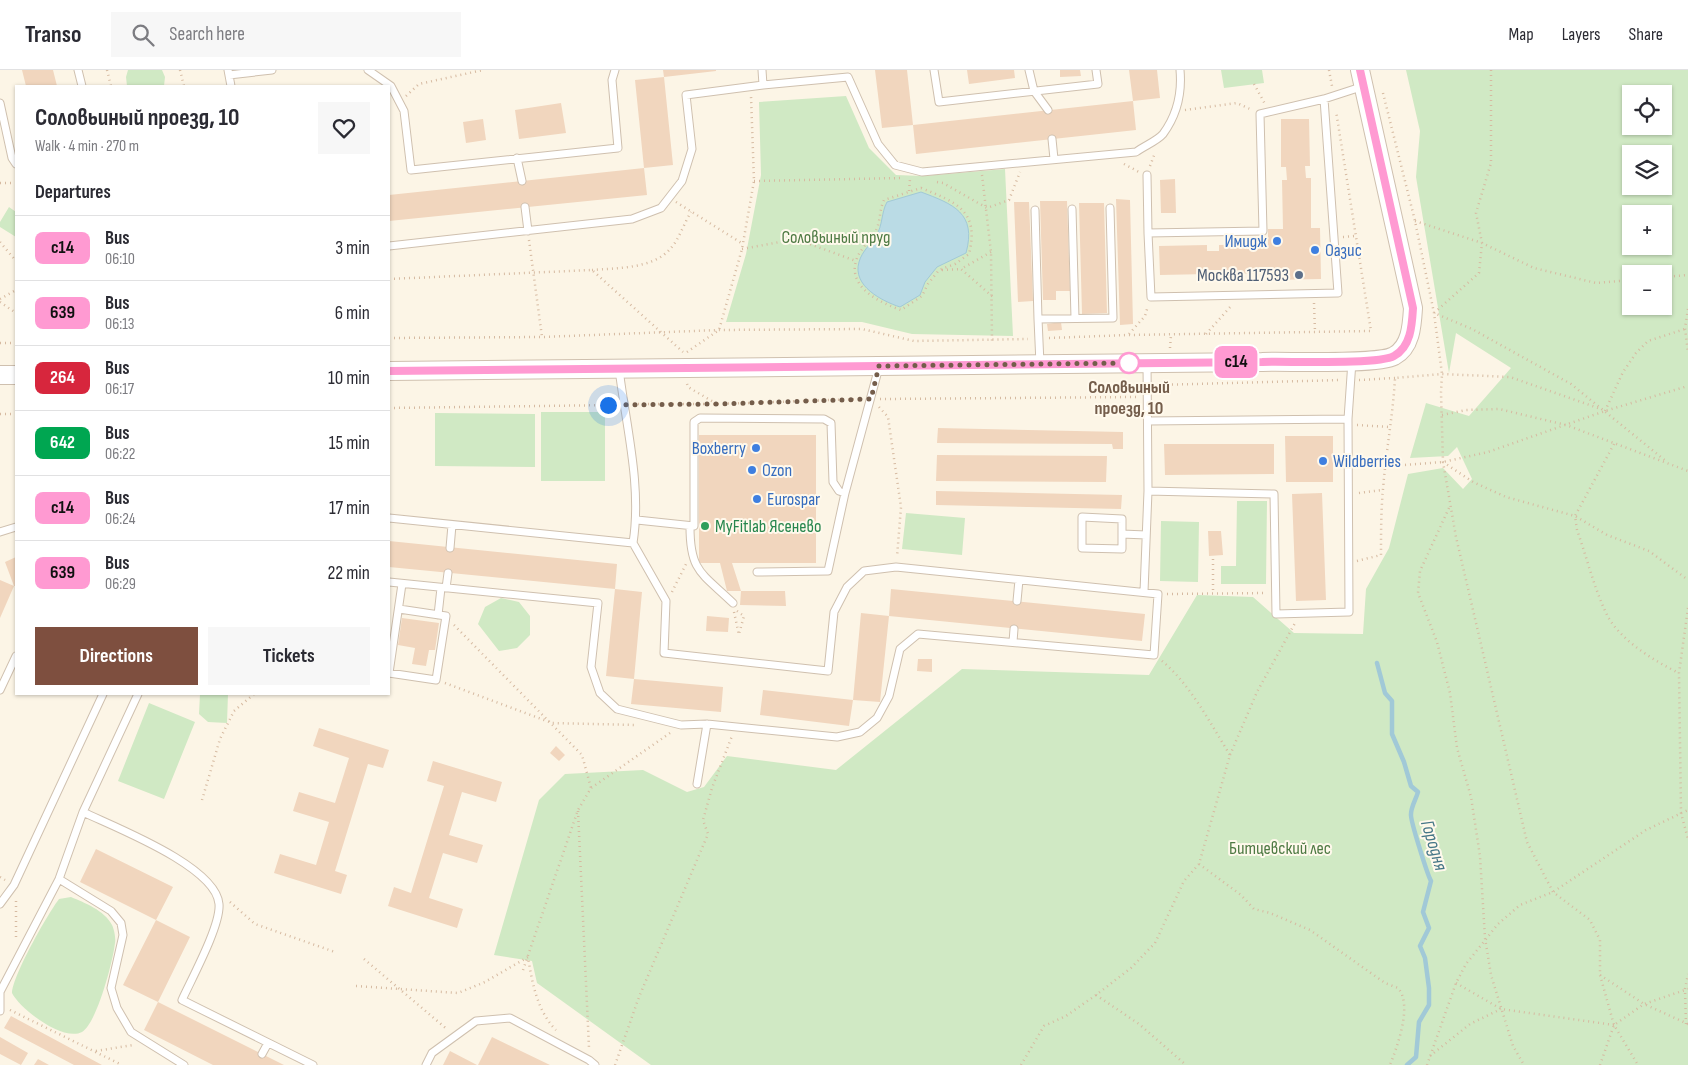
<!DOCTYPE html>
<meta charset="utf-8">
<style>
:root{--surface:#fff;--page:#f7f7f7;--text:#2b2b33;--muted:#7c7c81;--line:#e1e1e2;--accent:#7e4f3f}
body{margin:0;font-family:"Sofia Sans Condensed",sans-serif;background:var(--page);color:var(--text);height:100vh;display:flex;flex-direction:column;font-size:19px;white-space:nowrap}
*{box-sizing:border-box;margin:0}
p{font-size:16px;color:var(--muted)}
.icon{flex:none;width:28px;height:28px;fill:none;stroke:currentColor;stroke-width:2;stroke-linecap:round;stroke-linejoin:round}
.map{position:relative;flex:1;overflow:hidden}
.sheet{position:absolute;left:15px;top:15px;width:375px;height:610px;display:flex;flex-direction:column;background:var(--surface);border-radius:0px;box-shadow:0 1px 4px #0004}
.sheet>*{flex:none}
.badge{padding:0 10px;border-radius:8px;font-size:18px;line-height:32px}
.controls{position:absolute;left:1622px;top:15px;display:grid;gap:10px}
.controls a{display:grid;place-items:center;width:50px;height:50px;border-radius:0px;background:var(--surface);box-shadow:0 1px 4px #0004;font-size:25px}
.you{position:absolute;width:25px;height:25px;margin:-12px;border:4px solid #fff;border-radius:50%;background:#1a73e8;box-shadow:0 0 0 8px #1a73e833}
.map>.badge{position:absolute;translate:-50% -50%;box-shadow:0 0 0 2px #fff}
h2{padding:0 20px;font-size:19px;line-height:45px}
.round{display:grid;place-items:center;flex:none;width:52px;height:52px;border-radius:0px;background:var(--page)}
.headline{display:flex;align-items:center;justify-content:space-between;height:85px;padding:0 20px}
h1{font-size:24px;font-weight:700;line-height:38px}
.cta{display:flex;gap:10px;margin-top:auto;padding:10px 20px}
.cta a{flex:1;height:58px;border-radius:0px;background:var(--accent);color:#fff;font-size:20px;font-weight:700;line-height:58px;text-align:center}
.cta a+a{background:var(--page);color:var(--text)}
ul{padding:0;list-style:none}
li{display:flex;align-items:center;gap:15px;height:65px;padding:0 20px;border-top:1px solid var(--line)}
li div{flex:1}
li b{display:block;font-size:19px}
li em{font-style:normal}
li .badge{min-width:55px;font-weight:700;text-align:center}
header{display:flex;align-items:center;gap:30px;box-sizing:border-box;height:70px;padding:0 25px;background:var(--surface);border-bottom:1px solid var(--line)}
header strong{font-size:24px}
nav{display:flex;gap:28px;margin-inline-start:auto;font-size:18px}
.search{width:350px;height:45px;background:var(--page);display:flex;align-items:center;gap:12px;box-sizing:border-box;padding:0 18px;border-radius:0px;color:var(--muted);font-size:19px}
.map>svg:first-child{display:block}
.green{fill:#d0e9c4;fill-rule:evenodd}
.water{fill:#badbe5;stroke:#a1c9d7}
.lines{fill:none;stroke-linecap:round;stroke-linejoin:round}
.stream{stroke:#a1c9d7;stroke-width:4.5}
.building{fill:#f1d6be}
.service-casing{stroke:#cfc0af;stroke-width:9}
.tertiary-casing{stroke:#cfc0af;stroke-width:20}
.path{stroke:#d6baa1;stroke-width:2.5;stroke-dasharray:1 4;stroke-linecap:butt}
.service{stroke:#fff;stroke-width:7}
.tertiary{stroke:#fff;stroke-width:18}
.line-casing{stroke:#fff;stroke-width:11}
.line{stroke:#ff9ad2;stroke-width:8}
.walk{stroke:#745d4b;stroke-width:5;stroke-dasharray:0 9}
.shop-dot{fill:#3f7fe0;stroke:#fff9ec;stroke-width:2}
.service-dot{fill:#5c6f8a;stroke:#fff9ec;stroke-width:2}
.stop-dot{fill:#fff;stroke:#ff9ad2;stroke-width:2.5}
.leisure-dot{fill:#2e9e5b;stroke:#fff9ec;stroke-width:2}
.labels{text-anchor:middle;stroke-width:4;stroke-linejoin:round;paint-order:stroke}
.park-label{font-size:18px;fill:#4e7a43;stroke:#fff9ec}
.shop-label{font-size:18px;fill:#366cbe;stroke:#fff9ec;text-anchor:start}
.service-label{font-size:18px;fill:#4e5e75;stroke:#fff9ec;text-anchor:end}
.stop-label{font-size:18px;font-weight:bold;fill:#745d4b;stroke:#fff9ec}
.leisure-label{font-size:18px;fill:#27864d;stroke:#fff9ec;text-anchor:start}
.water-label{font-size:19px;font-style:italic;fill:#457687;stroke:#fff9ec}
</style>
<header>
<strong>Transo</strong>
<div class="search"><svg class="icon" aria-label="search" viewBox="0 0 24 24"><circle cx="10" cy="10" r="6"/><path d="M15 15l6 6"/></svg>Search here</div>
<nav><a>Map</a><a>Layers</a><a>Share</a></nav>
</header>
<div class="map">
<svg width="1688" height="995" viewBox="0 0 1688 995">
<rect width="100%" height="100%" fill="#fcf5e6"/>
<!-- green -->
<path class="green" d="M128,0H162L165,7L164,16H127L126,7Z
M1221,0H1262L1264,13L1224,18Z
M1406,0H1688V995H651L537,913L532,891L494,885L539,730L565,704L643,700L687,722L704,717L727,686L836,700L962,599L1149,605L1197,525L1253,527L1294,563L1363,564L1366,519L1389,478L1408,404L1443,398L1463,419L1472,409L1457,377L1448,386L1410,388L1426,333L1469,346L1511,298L1456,263L1449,303L1416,107L1420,61ZM1631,24H1664V56H1631ZM1631,84H1664V116H1631ZM1631,144H1664V176H1631ZM1631,204H1664V236H1631Z
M846,26L869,78L896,105L923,106L1005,99L1013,266L912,264L862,252H726L746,184L761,105L759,32Z
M9,137L16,142V167L0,157V152Z
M541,342H605V411H541Z
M435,343L535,344V397L435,396Z
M1237,431H1267L1266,514H1221V496H1236Z
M906,443L965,448L962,485L902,479Z
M1161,451L1199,452L1198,512L1160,511Z
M501,528L519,532L530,546V565L517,578L499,581L478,554L485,537Z
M200,624H228L227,653L208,652L199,644Z
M149,633L195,652L164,729L118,711Z
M71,827C85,833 104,840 112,855C114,859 116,868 115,873C113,891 97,953 82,962C63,972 20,939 12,923C13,905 47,845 59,829Z"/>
<!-- water -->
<path class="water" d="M921,122C953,134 977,143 966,183L937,197L925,212L920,225L900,237C882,231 852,216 859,192C862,181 871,174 876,166C883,155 881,143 887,132Z"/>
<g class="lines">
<!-- stream -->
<path class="stream" d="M1377,593L1385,623L1392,631V664L1404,692L1411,716L1418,722C1416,729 1411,737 1411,744C1410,750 1428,806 1431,811L1423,842L1429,858L1420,876L1425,888L1429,918V935L1419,952L1416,987L1407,995"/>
</g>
<!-- building -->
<path class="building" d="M22,0H53L57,16H26Z
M663,0H716V1L664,7Z
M875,0H907L913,55L1133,31L1136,60L916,84L913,55L882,58Z
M967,0H1014L1015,8L969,14Z
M1060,0H1080L1081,6L1060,7Z
M1129,0H1157L1160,28L1133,31Z
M664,7L673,95L644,98L647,125L389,151V125L644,98L635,10Z
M561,33L566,63L519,69L515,40Z
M483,49L486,70L466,73L463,52Z
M1281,49H1309L1310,96H1305L1306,108H1311V158H1320L1321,209L1269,210V203L1220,204V200H1208V204L1160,205L1159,176L1207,175V181H1219V175L1268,174V159H1283L1282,110H1287L1286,97H1281Z
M1175,109L1176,143H1161L1160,110Z
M1116,129L1130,130L1133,254L1120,255Z
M1040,131H1067L1070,221H1056V230H1043Z
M1014,132H1029L1033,231L1018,232Z
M1079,133H1104L1107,243L1082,244Z
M1061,252L1062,260L1048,261L1047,254Z
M938,358L1123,362V379H1113L1112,374L937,373Z
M699,365H816V493H732L741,521H727L720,493H699Z
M1285,366H1333V412H1286Z
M1164,374H1274V404L1165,405Z
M937,385L1107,386L1106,412L936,411Z
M936,421L1122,425L1121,439L936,435Z
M1322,423L1326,530L1296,531L1292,424Z
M1208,461H1221L1223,485L1209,486Z
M389,471L617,494L615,519L389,497Z
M16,487V516H14L5,492Z
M0,510L14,516L0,548Z
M615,519L642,522L634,609L606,606Z
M891,519L1145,544L1142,571L889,546Z
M741,521H785L786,536L740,535Z
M861,543L889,546L880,632L853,630Z
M707,546L729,548L728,562L706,561Z
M402,548L439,553L435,580H429L426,596L412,594L415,578L398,575Z
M918,589H932V602L917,601Z
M634,609L723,617L721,642L631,634Z
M763,620L853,630L849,656L760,645Z
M319,658L389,680L383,698L368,694L335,801L347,805L341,824L274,803L280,784L316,795L329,752L293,741L299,722L335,733L349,688L313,676Z
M556,676L565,685L559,691L550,683Z
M433,691L502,712L496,732L462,722L449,765L483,775L477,793L443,783L429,828L463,839L457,858L388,836L394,817L411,823L444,716L427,711Z
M96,779L173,817L156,850L80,812Z
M156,850L190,867L158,932L123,915Z
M158,932L284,995H213L144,960Z
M11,946L102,995H74L4,958Z
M0,967L28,983L21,995L0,984Z
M492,967L550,995H478Z
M450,981L477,995H443Z
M38,989L49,995H34Z"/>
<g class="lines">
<defs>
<path id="service" d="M78,0L82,16
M228,0L231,16
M368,0L391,16L404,41L411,100L618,78L612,10L615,0
M934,0L939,32L1098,14L1096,0
M1029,0L1034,21L1048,40
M229,5L272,0
M763,15L848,7L878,74L895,95L922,102L1136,82C1144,76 1157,71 1163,64C1177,45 1182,22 1180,0
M1324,29L1338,223L1151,227L1148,163L1263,161L1260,44Z
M1324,29L1364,16
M0,33L12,88L16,94
M1052,69L1054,89
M517,88L522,111
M1147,105L1148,163
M525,137L528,161
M1072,139L1075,248
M1035,140L1038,249
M389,176L632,149L661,138L682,111L692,79L686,25L763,15L762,0
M1040,294L1038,249L1113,248L1110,138
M619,299C626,356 642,416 633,473
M1148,351L1348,349
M1148,421L1274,424L1276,544L1349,542L1348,349L1352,291
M389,448L633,473L666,531L664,583L828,601L834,542L847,517L864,501L896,497L1158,524L1154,585L918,564L900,579L889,626L877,648L860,662L837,667L707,654L681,655L617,639L600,623L591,597L598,533L389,512
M637,450L694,456V352L700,348L824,349L831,353L833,412L839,421L845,423
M690,457C690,502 702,503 733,533
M0,462L16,457
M1122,464V479L1082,478V447L1122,449V464L1146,465
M450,478L452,455
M757,502L828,501L845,423L879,297
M446,518L448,503
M1144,522L1148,421L1147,293
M1017,531L1019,510
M399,539L446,546L436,610L389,603L402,514
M438,545L441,518
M1013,572L1014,559
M0,620L16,586
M697,714L707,654
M83,742C114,757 216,796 219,834C221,855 192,908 182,930L313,995
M59,809L111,841L121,853L123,865L111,918L117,938L131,962L184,995
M0,834L14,815L103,624
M0,922L59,809L83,742L138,624
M0,923V941
M262,984L268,973
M426,995L432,983L476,951L510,948L589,990L595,995"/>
<path id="tertiary" d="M389,301L1262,292C1285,291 1378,295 1394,286C1411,277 1412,255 1413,238L1360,0
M0,305H16"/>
</defs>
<!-- service casing -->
<use href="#service" class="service-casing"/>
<!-- tertiary casing -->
<use href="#tertiary" class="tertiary-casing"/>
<!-- path -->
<path class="path" d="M107,0L111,16
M180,0L184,16
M1329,0L1332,16
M1491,0V93L1476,143L1482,173L1479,203L1434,243L1472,259L1571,314L1667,392
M1254,14L1265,34
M1383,23L1415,151L1434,243L1442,304L1441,322L1443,392L1456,467L1527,772L1553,822L1590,850L1600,870V905L1614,955L1638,995
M406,26L419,14L483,0
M1185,40L1237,33L1252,40
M1124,94L1139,102
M1150,96L1155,83
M982,105L991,182L992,271
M754,111L902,108
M937,112L943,113L987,138L1009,130L1020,102
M0,113H16
M921,118C956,132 980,141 969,184L955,194L939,200L928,214L922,226L901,240C881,233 848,218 856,191C859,180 869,172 875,162C881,152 879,140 884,130Z
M909,121L910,109
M676,132L743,174
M1415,151L1482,173L1534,198L1596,213L1631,210
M1343,167L1355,166
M529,170L542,267
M0,172L16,191
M742,179L796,169L856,191
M991,182L961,199L993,227
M592,200C616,198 653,199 670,179C679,170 684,153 691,142
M942,200L961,199
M1664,207L1688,205
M389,209L592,200L683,282
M0,229L16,220
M0,232L16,243
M1314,233L1315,262
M1688,239L1685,258L1688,283
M1129,264L1145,246L1148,236
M1206,264L1232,235
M389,268L542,267L719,260L862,259L914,271L1028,269
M1049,268L1128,265L1371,261L1336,41
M0,273H16
M1170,278L1171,265
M687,282L719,260L742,179L754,111L751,26
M1359,310L1395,308
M687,314L688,317L717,334
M1157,315L1341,310
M880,329L1137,327
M633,334H717L860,329
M879,337L888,347L901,437L897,487
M389,338L615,335
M1605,341L1623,302L1636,283L1648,271L1688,258
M0,344H16
M1442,345L1466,340L1499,339L1566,355L1688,401
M1357,355L1389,357
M1614,374L1575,446L1577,460C1587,488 1594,518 1607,545C1620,570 1654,591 1679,603
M1386,389L1404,395L1443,392L1488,382L1605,341L1688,316
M1443,392L1473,412L1506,427L1575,446L1607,465L1649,481L1688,510
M1359,423L1382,420
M1449,438L1420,501L1418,523L1437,572L1450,623L1457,678L1471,727L1480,786L1485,868L1491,905L1513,976L1524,995
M1213,489V524
M1357,491L1381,485C1381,463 1381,441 1383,419C1386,381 1393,345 1395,308L1442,304L1510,307L1601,339
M672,522L686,494
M1167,524L1266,523
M1688,538L1679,603L1681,743L1688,769
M737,541L744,546L739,564
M734,542L739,565
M454,555L582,685L591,718
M445,613L552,653L635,655
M1230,685L1257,622L1295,553
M202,730L220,669L234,641L254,624
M578,741L589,978
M1199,794L1241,825L1254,839L1270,843L1310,860L1385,913L1398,918C1413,935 1397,977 1390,995
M0,807L5,810
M16,831V868
M230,832L255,854L335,882
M364,889L448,960
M523,900L578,740L591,718L670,663
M1600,905L1644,934L1688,954
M1456,913L1501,939L1614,955
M356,916L458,923L485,912L528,887C532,912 537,941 556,960
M1096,925L1139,954L1186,995
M10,940L122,995
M1686,954L1685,919L1688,904
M96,981L133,975
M1430,986L1470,954L1501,939
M615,995L639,927L708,764L703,750L712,718L732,666
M1021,995L1044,956L1066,946L1096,925L1131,898L1155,873L1184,811L1199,794L1230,685C1210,653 1191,615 1161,590
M1427,995L1456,913L1466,894L1498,854L1520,835L1553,822L1646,760L1688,740
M1600,995L1614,955L1644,934L1688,919"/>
<!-- service -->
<use href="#service" class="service"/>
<!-- tertiary -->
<use href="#tertiary" class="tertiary"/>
</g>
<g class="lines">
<defs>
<path id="line" d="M389,301L1262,292C1286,291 1378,295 1394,286C1411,277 1412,255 1413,238L1360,0"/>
</defs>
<!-- line casing -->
<use href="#line" class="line-casing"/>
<!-- line -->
<use href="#line" class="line"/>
<!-- walk -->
<path class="walk" d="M608,335L717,334L871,329L879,296L1129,293"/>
</g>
<!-- markers -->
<g class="shop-dot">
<circle cx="1277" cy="171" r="5"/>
<circle cx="1315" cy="180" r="5"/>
<circle cx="756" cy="378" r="5"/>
<circle cx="1323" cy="391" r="5"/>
<circle cx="752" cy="400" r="5"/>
<circle cx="757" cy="429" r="5"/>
</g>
<circle class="service-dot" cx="1299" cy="205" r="5"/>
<circle class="stop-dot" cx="1129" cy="293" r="10"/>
<circle class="leisure-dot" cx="705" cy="456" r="5"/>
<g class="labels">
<!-- park labels -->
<g class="park-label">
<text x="836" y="173">Соловьиный пруд</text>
<text x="1280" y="784">Битцевский лес</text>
</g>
<!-- shop labels -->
<g class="shop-label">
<text x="1267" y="177" text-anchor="end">Имидж</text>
<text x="1325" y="186">Оазис</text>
<text x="746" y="384" text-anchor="end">Boxberry</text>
<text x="1333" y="397">Wildberries</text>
<text x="762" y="406">Ozon</text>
<text x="767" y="435">Eurospar</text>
</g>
<!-- service labels -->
<g class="service-label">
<text x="1289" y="211">Москва 117593</text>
</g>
<!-- stop labels -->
<g class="stop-label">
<text x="1129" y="323">Соловьиный<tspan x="1129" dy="21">проезд, 10</tspan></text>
</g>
<!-- leisure labels -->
<g class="leisure-label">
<text x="715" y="462">MyFitlab Ясенево</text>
</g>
<!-- water labels -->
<g class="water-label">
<text transform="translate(1435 775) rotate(73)" y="7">Городня</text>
</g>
</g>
</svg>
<div class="controls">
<a><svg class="icon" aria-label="locate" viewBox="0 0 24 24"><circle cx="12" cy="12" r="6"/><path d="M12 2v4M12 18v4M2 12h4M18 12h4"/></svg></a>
<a><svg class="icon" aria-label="layers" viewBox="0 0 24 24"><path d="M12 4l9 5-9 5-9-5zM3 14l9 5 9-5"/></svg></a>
<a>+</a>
<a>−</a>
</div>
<div class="you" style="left:608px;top:335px"></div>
<b class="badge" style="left:1236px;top:292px;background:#ff9ad2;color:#111">с14</b>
<section class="sheet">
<div class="headline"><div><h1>Соловьиный проезд, 10</h1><p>Walk · 4 min · 270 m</p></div><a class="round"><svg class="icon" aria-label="heart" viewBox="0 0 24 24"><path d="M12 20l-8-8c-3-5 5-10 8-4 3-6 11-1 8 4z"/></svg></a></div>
<h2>Departures</h2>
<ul>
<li><span class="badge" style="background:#ff9ad2;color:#111">с14</span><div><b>Bus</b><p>06:10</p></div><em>3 min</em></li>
<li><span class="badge" style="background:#ff9ad2;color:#111">639</span><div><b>Bus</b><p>06:13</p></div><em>6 min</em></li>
<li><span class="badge" style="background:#d7263d;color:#fff">264</span><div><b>Bus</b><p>06:17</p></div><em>10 min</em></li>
<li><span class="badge" style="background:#00a651;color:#fff">642</span><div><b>Bus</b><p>06:22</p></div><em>15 min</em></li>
<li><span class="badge" style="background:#ff9ad2;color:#111">с14</span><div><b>Bus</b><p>06:24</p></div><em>17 min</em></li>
<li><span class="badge" style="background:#ff9ad2;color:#111">639</span><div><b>Bus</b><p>06:29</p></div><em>22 min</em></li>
</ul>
<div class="cta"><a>Directions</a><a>Tickets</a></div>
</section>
</div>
